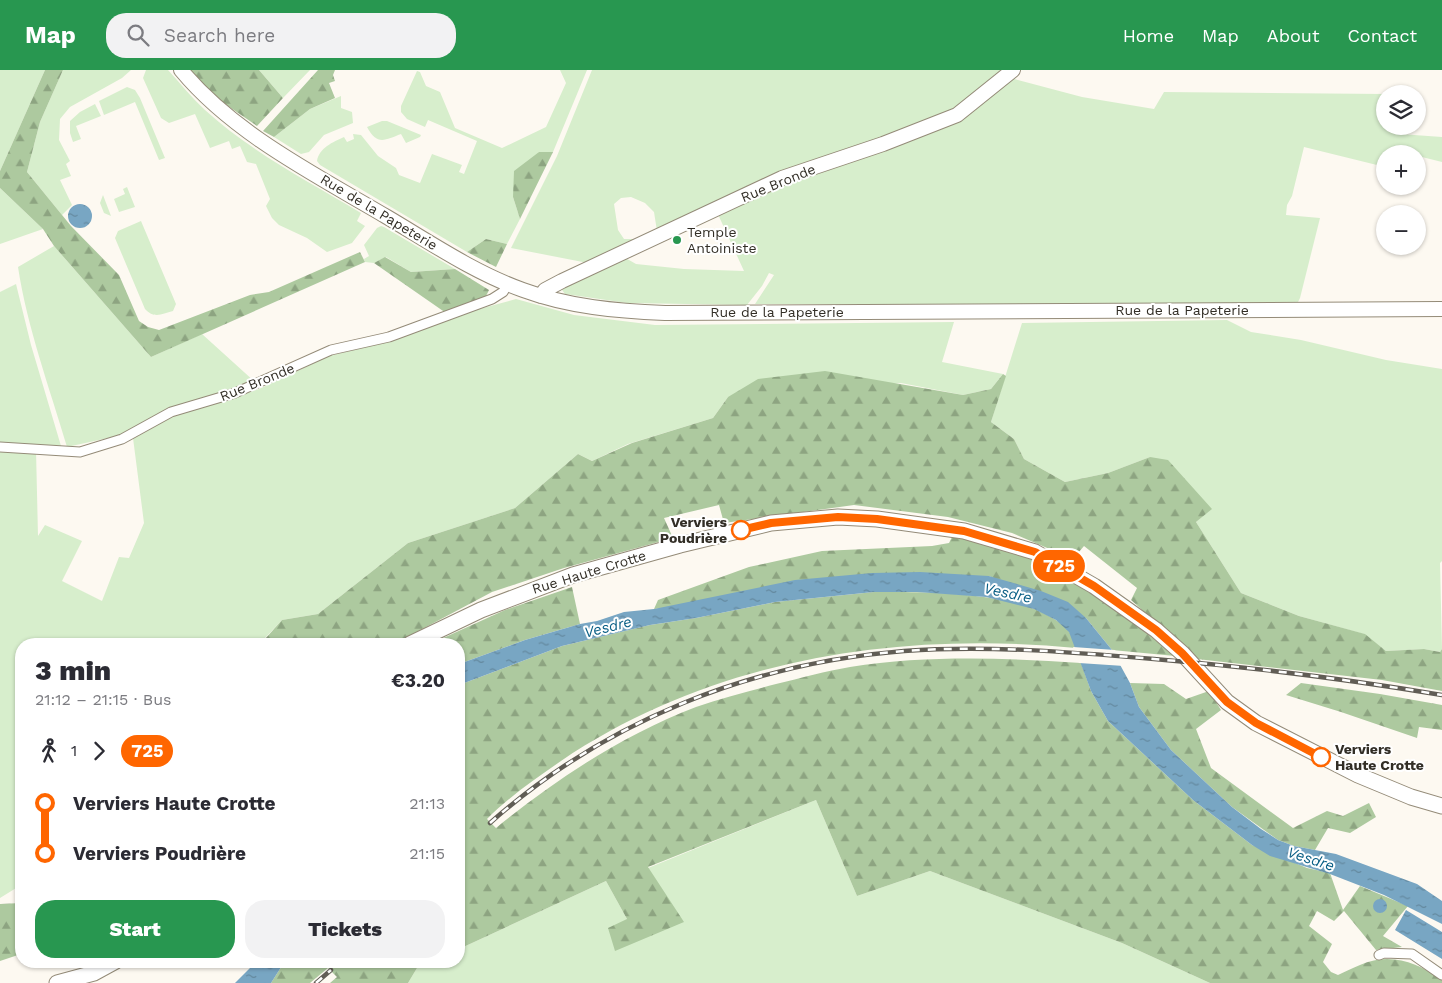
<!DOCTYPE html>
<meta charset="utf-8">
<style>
:root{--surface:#fff;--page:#f2f2f3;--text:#2b2b33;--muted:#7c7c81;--accent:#289750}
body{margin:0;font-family:"Work Sans",sans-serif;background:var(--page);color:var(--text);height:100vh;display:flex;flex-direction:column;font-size:19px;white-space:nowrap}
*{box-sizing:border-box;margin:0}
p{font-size:16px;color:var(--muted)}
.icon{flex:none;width:28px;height:28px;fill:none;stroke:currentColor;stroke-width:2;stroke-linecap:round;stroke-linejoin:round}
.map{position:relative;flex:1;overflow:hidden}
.side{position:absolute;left:15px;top:568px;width:450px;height:330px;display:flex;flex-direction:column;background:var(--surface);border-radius:20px;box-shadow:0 1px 4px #0004}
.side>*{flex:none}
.badge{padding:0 10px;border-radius:16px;font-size:18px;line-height:32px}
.controls{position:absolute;left:1376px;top:15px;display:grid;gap:10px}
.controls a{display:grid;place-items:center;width:50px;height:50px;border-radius:50%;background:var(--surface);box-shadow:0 1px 4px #0004;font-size:25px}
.map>.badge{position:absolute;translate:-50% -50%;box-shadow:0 0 0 2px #fff}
.legs{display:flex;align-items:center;gap:8px;height:55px;padding:0 20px;font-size:16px}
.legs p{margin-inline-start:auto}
.headline{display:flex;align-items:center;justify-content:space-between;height:85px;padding:0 20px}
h1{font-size:28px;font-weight:800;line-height:38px}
.button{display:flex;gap:10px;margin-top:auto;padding:10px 20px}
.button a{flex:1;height:58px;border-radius:20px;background:var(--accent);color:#fff;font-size:20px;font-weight:800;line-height:58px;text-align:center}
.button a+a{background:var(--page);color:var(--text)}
ul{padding:0 20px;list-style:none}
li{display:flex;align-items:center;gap:18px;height:50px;font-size:19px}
li i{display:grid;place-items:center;width:8px;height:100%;margin:0 6px;background:currentColor}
li i::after{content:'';width:12px;height:12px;margin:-6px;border:4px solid;border-radius:50%;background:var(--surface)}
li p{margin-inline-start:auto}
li:first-child i{background:linear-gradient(#0000 50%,currentColor 0)}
li:last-child i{background:linear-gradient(currentColor 50%,#0000 0)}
header{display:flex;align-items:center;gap:30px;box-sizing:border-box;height:70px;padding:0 25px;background:var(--accent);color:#fff}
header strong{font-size:24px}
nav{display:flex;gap:28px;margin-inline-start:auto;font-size:18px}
.search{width:350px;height:45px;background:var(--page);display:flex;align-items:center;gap:12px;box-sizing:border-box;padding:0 18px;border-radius:20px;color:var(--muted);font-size:19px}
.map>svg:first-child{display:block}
.grass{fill:#d7eecc}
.forest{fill:url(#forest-firs)}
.water{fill:url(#water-ripples)}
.pier{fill:#fdf9f1}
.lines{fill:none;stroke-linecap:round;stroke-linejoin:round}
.street-casing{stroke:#948b78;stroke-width:11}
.secondary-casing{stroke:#948b78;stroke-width:16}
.primary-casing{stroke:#948b78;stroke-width:17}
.street{stroke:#fff;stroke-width:9}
.secondary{stroke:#fff;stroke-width:14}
.primary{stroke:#fff;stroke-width:15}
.rail-casing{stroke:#615d55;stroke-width:4.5}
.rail{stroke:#fff;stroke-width:2.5;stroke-dasharray:8;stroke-linecap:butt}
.line-1-casing{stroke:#fff;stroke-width:11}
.line-1{stroke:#f60;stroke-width:8}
.poi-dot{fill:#289750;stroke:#fff;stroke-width:2}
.stop-1-dot{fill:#fff;stroke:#f60;stroke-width:2.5}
.labels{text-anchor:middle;stroke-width:4;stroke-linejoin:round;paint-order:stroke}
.street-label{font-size:14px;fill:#322e26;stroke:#fff}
.poi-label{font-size:14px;fill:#322e26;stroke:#fff;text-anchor:start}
.stop-label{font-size:14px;font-weight:bold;fill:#322e26;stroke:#fff;text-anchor:end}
.water-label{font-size:15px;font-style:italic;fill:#0a5f85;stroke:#fff}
</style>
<header>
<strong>Map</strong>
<div class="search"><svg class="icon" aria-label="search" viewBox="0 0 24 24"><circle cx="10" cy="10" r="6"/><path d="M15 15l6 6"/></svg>Search here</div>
<nav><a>Home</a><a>Map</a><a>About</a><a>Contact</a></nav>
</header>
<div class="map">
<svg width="1442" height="913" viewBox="0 0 1442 913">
<defs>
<pattern id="forest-firs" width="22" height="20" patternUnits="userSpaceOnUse" patternTransform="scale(1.25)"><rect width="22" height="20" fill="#adc99f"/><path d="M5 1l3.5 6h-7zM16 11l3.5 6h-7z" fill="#8da481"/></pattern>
<pattern id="water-ripples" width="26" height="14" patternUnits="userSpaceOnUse" patternTransform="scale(1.25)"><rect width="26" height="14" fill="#78a6c3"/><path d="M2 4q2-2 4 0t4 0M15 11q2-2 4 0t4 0" fill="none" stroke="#63889e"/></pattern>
</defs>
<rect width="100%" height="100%" fill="#fdf9f1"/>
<!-- grass -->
<path class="grass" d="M0,0H45L0,101Z
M63,0H131L122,8L70,37L60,49L59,70L70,91L66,94L71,106L60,110L72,135L62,145L27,102L40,52Z
M146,0H168C180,13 192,28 205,40C251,82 308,111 361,143L357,151L365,156L352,173L327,182L307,168L279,155L272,148L266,136L270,129L256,94L247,92L240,76L232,79L229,71L210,78L195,44L169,53L161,48L143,8Z
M259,0H310L283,28Z
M560,0H587L553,82H539L513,127L520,149L507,174L486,169L467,182L320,95L317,91C319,78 333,72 344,67L347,72L354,69L353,64L361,65L378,86L396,98L399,105L420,113L432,84L462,95L459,102L464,104L477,71L428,50L425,57L407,49L401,42V36L417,1L420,2L426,16L440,22L455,58L502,78L546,57L566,13Z
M592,0H1002L988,17L956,39L657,161L654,142L645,133L631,127L621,128L614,134L618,160L624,169H635L637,172L593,194L511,178L557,86Z
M1007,7L1082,27L1154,39L1164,22L1385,24V56H1400V64L1442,67V92L1418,86V84H1407L1395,81L1394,84H1385V97L1304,77L1292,126L1287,135L1286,145L1320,148L1300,228L1297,234C1116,236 936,234 755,234L774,205L769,203L762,216L747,235L627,233L565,224L560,217L622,186L636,194L684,199L744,201L716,140L940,55Z
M127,17L135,20L140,28L165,88L159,90L135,32L104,45L99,31Z
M341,26V38L352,42L353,53L324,65L309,82L301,84L274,67L310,39Z
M95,34L101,46L76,56L81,69L73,72L70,63V51L80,42Z
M382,51H387L421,65L420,67L406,73L401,64C385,70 377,76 367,57Z
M127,117L135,137L119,142L114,129L125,124L123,119Z
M0,118L43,159L0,174Z
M103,125L111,146L104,143L100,133Z
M141,151L176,234L173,241C162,244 154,249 145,239L115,168L118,161Z
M381,156L384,157L455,199L411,202L386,187L374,193L365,192L364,189L369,186L364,175L377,158Z
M54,176L151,287L202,264L255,312L131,363L67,377C50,319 27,257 18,197Z
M16,214L31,275L61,376L0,373V222Z
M516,229L574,245L655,255L954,252L942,292L1003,304L991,319L963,325L901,313L728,327L713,348L628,374L592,391L578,384L515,438L408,473L318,544L282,550L265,568L266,574H21V815L0,828V379L36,380L38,466L45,455L82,471L62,511L102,531L119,487L129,488L144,453L133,368L175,344L259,319L329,286L378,274L468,242Z
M1227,250L1251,262L1301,270L1386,290L1442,299V491L1440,493L1442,579L1440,582L1424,579L1386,581L1364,564L1299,546L1241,523L1196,452L1211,439L1150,387L1108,403L1065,412L1024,389L1014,369L991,352L1022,253Z
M816,730L857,826L930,801L1122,873L1210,913H408L417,898L431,891H459V879L606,811L627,849L683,852L648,798Z"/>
<!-- forest -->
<path class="forest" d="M45,0H63L40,52L27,102L71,156L119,205L139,251L148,257L159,260L250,225L269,222L360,182L365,192L151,287L54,176L43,159L0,118V101Z
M190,0H259L283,28L257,56L212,25Z
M318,0H335L333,5L335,11L329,13L335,28L310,39L274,67L263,61Z
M539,82H553L520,149L513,127L514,101Z
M486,169L507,174L496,197L467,182Z
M385,187L411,202L455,199L489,220L484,230L446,243L374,193Z
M825,301L963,325L991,319L1003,304L1006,306L991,352L1014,369L1024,389L1065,412L1108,403L1150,387L1168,390L1212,439L1196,452L1241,523L1299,546L1365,564L1386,581L1424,579L1440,582L1442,579V621L1382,610L1197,589L1131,530L1137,518L1084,476L1073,489L1012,463L948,447L854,435L724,453L719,435L664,448L673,468L564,498L492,522L394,574H266L265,569L282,550L318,544L408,473L515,438L578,384L592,391L632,373L713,348L728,327L758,309Z
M953,465C979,473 1007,479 1033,490C1085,513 1131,550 1175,586L1112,580L1086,548L989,506L654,539L658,530L749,497L822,481L932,476L949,473Z
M572,517L580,554L525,570L459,594V574H430L505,540Z
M874,522C926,522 1030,520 1068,560C1072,565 1073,572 1076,578C897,561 712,589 561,691C536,708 509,727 487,749L496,758C556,709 623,665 696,637C722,628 750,621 776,614C801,608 826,601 850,597C927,585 1005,588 1081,593L1091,621L1108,651L1193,730L1252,775L1307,798L1330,803L1343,840L1360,816L1408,836L1383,866L1402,877L1376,880L1344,841L1334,851L1317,841L1309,856L1332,874L1323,892L1331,902L1338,905C1345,902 1352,898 1360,895C1390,882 1416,892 1442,910V913H1210L1122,873L930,801L857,826L816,730L648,797L684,852L615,881L608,858L627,849L606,811L459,879V615L562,576L650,555L696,548L775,532Z
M1130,613L1164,614L1186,629L1209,621L1221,640L1196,659L1211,698L1293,758L1327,741L1343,746L1369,733L1376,747L1350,763L1328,758L1315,780L1294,776L1278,770L1232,737L1171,680L1139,637Z
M1301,613L1380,624L1442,635V660L1419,657L1417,668L1341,642L1286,625Z
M21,833V884L0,891V834Z
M285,891H431L417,898L408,913H330L337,907L328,898L310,913H271Z"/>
<!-- water -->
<path class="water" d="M68 146a12 12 0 1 1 24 0a12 12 0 1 1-24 0Z
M920,502L989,506L1041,521L1068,532L1086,548L1112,580L1130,613L1139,637L1171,680L1232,737L1261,759L1278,770L1294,776L1336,784L1417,814L1442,831V854L1384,825L1330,804L1270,786L1252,775L1193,730L1108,651L1091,621L1069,562L1056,550L1034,539L986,527L917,522H874L775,532L696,548L650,555L562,576L459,615V594L525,570L580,554L597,551L624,542L654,539L795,510L872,503Z
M1373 836a7 7 0 1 1 14 0a7 7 0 1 1-14 0Z
M1406,840L1442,862V889L1395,860Z
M257,891H285L271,913H235Z"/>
<!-- pier -->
<path class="pier" d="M1073,577L1115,580L1124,596L1079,593Z"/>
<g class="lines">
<defs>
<path id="street" d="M0,377L80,382L122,369L171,342L235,323L331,280L389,267L492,229L503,222L508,214
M1379,885L1384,883L1412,884L1442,905"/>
<path id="secondary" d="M181,0C234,64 316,105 387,147C431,173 475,203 523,220C569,237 617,241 665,243L1442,239
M541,226L545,220L562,211L782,108L883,74L957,45L1013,0"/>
<path id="primary" d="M410,574L481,540L573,505L680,475L771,453L838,447L877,449L964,461L1035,482L1094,516L1156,560L1182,583L1227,632L1256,653L1358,705L1411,727L1442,736
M57,913L94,903L116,891"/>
</defs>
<!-- street casing -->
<use href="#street" class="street-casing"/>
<!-- secondary casing -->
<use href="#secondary" class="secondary-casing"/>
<!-- primary casing -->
<use href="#primary" class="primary-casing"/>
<!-- street -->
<use href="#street" class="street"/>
<!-- secondary -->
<use href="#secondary" class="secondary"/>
<!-- primary -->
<use href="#primary" class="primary"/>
<defs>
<path id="rail" d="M490,753C605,651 751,593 904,581C987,575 1071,582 1154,589C1250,597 1346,609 1442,625
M316,913L331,900"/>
</defs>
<!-- rail casing -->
<use href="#rail" class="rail-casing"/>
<!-- rail -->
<use href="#rail" class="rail"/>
</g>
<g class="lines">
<defs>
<path id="line-1" d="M741,460L771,453L838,447L877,449L964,461L1035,482L1094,516L1156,560L1182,583L1227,632L1256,653L1321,687"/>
</defs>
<!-- line-1 casing -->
<use href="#line-1" class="line-1-casing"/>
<!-- line-1 -->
<use href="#line-1" class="line-1"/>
</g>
<!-- markers -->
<circle class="poi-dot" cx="677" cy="170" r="5"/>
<g class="stop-1-dot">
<circle cx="741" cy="460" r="9"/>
<circle cx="1321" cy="687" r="9"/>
</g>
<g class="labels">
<!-- street labels -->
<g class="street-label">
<text transform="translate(778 113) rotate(-22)" y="5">Rue Bronde</text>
<text transform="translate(379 142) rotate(31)" y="5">Rue de la Papeterie</text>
<text x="1182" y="245">Rue de la Papeterie</text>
<text x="777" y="247">Rue de la Papeterie</text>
<text transform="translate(257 312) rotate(-22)" y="5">Rue Bronde</text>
<text transform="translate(589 502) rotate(-17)" y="5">Rue Haute Crotte</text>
</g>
<!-- poi labels -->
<g class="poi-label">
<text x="687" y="167">Temple<tspan x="687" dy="16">Antoiniste</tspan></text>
</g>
<!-- stop labels -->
<g class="stop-label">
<text x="727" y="457">Verviers<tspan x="727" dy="16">Poudrière</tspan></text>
<text x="1335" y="684" text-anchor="start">Verviers<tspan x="1335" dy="16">Haute Crotte</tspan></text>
</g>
<!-- water labels -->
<g class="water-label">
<text transform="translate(1008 523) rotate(12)" y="5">Vesdre</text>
<text transform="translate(608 557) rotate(-14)" y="5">Vesdre</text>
<text transform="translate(1311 789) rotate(18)" y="5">Vesdre</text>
</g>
</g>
</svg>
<div class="controls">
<a><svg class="icon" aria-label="layers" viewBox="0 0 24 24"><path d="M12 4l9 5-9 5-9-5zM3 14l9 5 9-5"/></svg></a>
<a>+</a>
<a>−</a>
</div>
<b class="badge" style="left:1059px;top:496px;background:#f60;color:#fff">725</b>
<section class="side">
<div class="headline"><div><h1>3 min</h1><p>21:12 – 21:15 · Bus</p></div><b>€3.20</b></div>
<div class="legs"><svg class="icon" aria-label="walk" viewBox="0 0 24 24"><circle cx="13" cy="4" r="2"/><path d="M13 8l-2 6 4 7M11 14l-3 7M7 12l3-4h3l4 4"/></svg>1<svg class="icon" aria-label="forward" viewBox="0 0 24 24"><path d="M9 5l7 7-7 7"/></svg><b class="badge" style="background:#f60;color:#fff">725</b></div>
<ul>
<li><i style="color:#f60"></i><b>Verviers Haute Crotte</b><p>21:13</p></li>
<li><i style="color:#f60"></i><b>Verviers Poudrière</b><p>21:15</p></li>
</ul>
<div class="button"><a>Start</a><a>Tickets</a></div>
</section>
</div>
